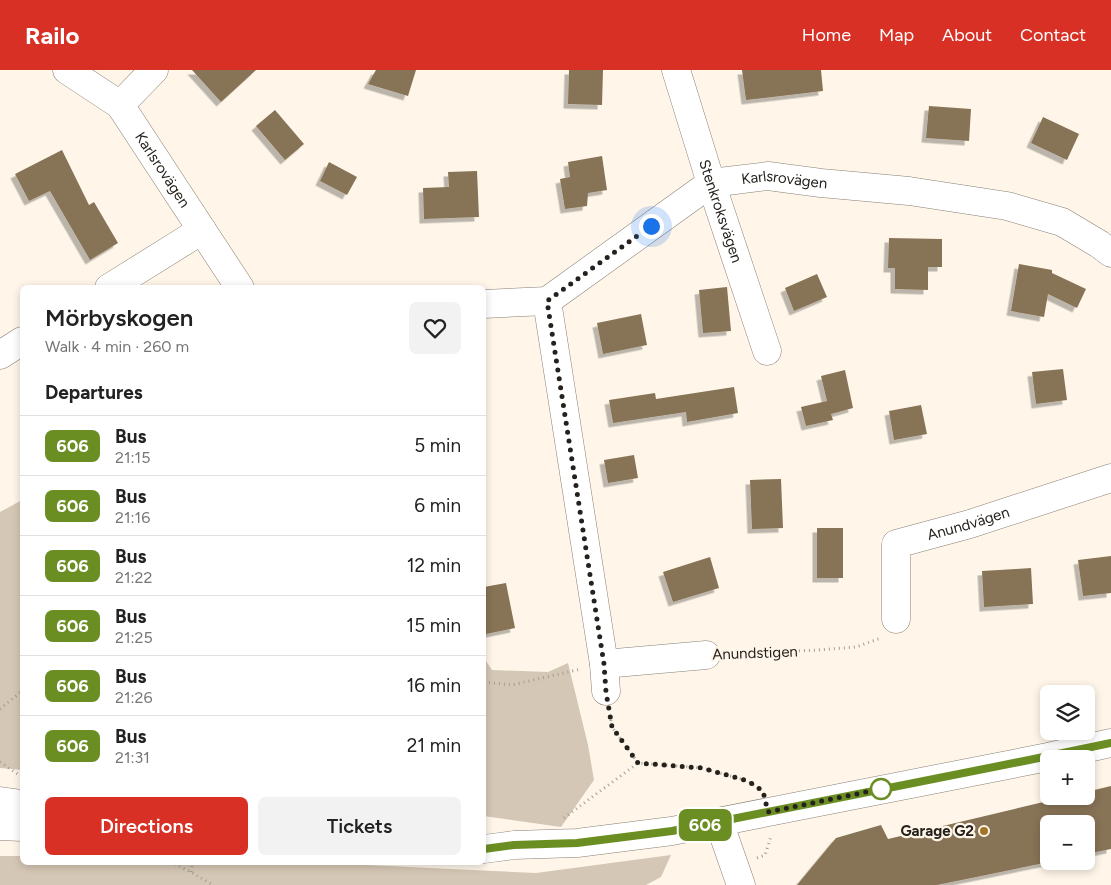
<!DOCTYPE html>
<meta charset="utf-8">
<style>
:root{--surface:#fff;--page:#f2f2f2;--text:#222;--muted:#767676;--line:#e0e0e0;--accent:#d93025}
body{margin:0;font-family:Figtree,sans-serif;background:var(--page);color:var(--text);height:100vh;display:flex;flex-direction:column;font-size:19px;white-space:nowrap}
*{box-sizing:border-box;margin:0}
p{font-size:16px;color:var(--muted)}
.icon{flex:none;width:28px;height:28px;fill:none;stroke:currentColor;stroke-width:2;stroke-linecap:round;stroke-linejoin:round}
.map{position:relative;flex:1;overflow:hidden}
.sheet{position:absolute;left:20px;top:215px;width:466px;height:580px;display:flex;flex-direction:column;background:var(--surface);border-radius:8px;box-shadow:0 2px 8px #0003}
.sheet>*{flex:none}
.badge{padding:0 10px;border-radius:8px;font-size:18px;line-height:32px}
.fabs{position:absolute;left:1040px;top:615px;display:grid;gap:10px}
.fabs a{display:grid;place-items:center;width:55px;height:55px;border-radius:8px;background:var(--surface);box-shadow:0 2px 8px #0003;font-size:25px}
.you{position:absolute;width:25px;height:25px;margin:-12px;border:4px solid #fff;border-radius:50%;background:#1a73e8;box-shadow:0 0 0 8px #1a73e833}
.map>.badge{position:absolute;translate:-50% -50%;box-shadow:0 0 0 2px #fff}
h2{padding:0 25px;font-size:19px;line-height:45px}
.round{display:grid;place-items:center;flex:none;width:52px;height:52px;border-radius:8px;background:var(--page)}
.head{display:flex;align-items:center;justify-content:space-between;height:85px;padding:0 25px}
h1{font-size:24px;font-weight:600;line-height:38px}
.action{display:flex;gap:10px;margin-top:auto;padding:10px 25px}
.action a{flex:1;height:58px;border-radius:8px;background:var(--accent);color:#fff;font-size:20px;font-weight:600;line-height:58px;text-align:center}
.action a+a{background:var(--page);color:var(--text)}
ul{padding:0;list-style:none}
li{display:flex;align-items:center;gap:15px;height:60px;padding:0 25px;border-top:1px solid var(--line)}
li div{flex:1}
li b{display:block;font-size:19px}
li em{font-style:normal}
li .badge{min-width:55px;font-weight:700;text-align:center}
header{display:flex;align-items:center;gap:30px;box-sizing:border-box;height:70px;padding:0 25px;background:var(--accent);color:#fff}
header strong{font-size:24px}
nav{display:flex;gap:28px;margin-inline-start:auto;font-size:18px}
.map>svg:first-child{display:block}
.green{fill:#d5c7b5}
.building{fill:#877356;filter:url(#shadow)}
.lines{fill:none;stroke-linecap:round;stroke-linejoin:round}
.minor-casing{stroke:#877f74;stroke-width:29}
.path{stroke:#a49d94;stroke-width:3;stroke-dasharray:1 4;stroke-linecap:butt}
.minor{stroke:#fff;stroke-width:28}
.line-casing{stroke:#fff;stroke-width:11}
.line{stroke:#6b8e23;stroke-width:8}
.walk{stroke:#25221d;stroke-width:5;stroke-dasharray:0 9}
.stop-dot{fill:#fff;stroke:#6b8e23;stroke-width:2.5}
.poi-dot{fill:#a37427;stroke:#fff6e9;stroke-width:2}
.labels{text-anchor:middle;stroke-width:4.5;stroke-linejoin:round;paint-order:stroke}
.street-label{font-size:15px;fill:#25221d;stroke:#fff6e9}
.poi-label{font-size:15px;font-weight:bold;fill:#25221d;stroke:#fff6e9;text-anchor:end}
</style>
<header>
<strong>Railo</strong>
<nav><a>Home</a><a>Map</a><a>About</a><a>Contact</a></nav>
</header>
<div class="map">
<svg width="1111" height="815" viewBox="0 0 1111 815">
<defs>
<filter id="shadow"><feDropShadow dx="-4.5" dy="4.5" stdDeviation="0" flood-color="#0004"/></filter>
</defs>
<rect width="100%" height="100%" fill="#fff6e9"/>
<!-- green -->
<path class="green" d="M22,430V700L0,698V442Z
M484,588L492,600L548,602L568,593L588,675L594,710L561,757L484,746Z
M671,785L661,807L646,815H0V786H22V792H303L536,803Z"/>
<!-- building -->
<path class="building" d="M192,0H256L221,32Z
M376,0H416L408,26L368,14Z
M569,0H603L602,35L568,34Z
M742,0H821L823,21L746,30Z
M929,36L971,39L969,71L926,68Z
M275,40L304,74L285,90L256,56Z
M1043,47L1079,64L1067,90L1031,73Z
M62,80L89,135L94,132L118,173L90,190L50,121L29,131L15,104Z
M602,86L607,120L588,123L587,136L565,139L560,109L570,107L568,92Z
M329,92L357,107L347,125L320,111Z
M477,101L479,147L424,149L423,118L449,117L448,102Z
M889,168L942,169V197H928V220L895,219V198H888Z
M1019,194L1052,200V203L1086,219L1077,238L1048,224L1044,247L1011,241Z
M817,204L827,227L794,241L785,218Z
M727,217L731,261L703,263L699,220Z
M641,244L647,275L603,284L597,253Z
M1063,299L1067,330L1036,334L1032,302Z
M845,300L853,338L831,344L833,350L806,356L801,337L827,331L821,306Z
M734,317L738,343L687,352L686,342L613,353L609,330L655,323L656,329Z
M921,335L927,364L894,370L889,341Z
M634,385L638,408L608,413L604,390Z
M781,409L783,458L752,459L750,410Z
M817,458H843V508H817Z
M1111,486V523L1083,526L1078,490Z
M710,487L719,518L673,532L663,502Z
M1031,498L1033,534L984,537L982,501Z
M506,513L515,558L486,564L484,550V517Z
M1111,716V779L1086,784V754H1049V792L937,815H797L836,768L881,755L888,769L1069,726H1086V722Z"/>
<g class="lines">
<defs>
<g id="minor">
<path id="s1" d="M67,0L120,35L240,218"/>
<path id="s2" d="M676,0L711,113L767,281"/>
<path d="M120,35L154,0"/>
<path d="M109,218L202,160"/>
<path d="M547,231L604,594L606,621"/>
<path id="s3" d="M484,234L547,231L711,113L768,106L821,113L909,121L1007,136L1062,152L1099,174L1111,183"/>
<path d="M0,285L22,271"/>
<path id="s4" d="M896,549V474L970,454L1111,408"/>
<path d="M604,594L706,585"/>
<path d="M0,731L22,734"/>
<path d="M719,752L741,815"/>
<path d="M0,756L22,757"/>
<path d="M484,779L514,775L577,773L672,761L1048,687L1111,673"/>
</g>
</defs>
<!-- minor casing -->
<use href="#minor" class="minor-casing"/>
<!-- path -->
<path class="path" d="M729,584L818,580L856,577L881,568
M484,612L512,615L581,599
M0,639L22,621
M610,645L612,657L638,693L702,698L748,711L758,718
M0,692L22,707
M564,748L638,693
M757,788L765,785L771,766
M170,792L191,802L213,815
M191,802L193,792"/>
<!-- minor -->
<use href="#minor" class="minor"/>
</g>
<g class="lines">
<defs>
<path id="line" d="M484,779L514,775L577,773L672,761L1029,690L1111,673"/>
</defs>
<!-- line casing -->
<use href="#line" class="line-casing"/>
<!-- line -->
<use href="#line" class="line"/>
<!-- walk -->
<path class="walk" d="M651,156L547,231L604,594L606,622L612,657L638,693L702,698L748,711L763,721L768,742L881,719"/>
</g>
<!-- markers -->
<circle class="stop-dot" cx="881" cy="719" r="10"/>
<circle class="poi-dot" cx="984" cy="761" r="5"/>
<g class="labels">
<!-- street labels -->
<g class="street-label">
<text dy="5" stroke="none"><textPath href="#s1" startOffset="141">Karlsrovägen</textPath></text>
<text dy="5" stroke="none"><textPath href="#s3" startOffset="339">Karlsrovägen</textPath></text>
<text dy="5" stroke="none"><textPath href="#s2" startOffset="148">Stenkroksvägen</textPath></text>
<text dy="5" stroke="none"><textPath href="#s4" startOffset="150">Anundvägen</textPath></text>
<text transform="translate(755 583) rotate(-2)" y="5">Anundstigen</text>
</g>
<!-- poi labels -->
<g class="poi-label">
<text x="974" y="766">Garage G2</text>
</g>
</g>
</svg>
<div class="fabs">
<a><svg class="icon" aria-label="layers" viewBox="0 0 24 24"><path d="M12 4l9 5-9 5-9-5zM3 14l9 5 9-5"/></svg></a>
<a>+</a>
<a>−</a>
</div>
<div class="you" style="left:651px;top:156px"></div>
<b class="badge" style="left:705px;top:755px;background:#6b8e23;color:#fff">606</b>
<section class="sheet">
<div class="head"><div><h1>Mörbyskogen</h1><p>Walk · 4 min · 260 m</p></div><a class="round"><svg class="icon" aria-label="heart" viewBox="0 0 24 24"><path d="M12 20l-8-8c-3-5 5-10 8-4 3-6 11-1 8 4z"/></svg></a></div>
<h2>Departures</h2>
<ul>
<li><span class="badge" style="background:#6b8e23;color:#fff">606</span><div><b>Bus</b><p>21:15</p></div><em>5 min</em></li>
<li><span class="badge" style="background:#6b8e23;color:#fff">606</span><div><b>Bus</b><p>21:16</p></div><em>6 min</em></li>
<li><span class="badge" style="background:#6b8e23;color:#fff">606</span><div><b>Bus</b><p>21:22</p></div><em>12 min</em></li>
<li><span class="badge" style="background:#6b8e23;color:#fff">606</span><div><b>Bus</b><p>21:25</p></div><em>15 min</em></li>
<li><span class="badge" style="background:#6b8e23;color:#fff">606</span><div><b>Bus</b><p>21:26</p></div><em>16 min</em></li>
<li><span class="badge" style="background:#6b8e23;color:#fff">606</span><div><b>Bus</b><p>21:31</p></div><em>21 min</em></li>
</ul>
<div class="action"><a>Directions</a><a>Tickets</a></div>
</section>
</div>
